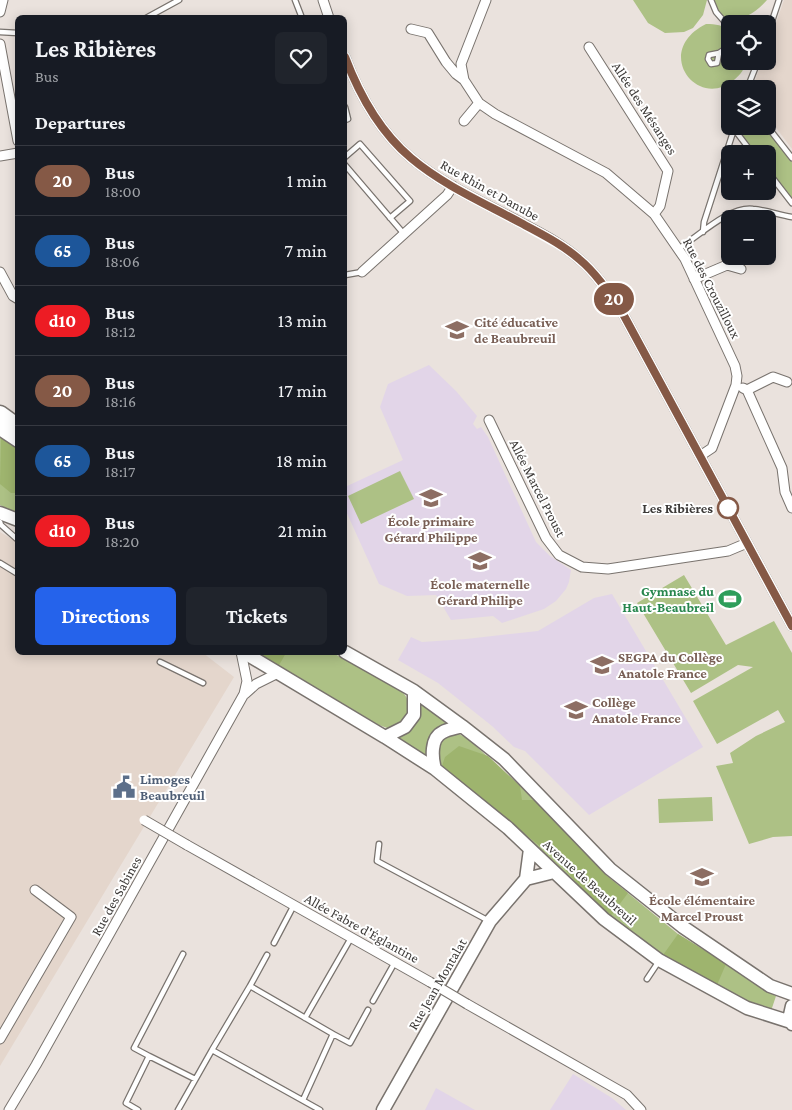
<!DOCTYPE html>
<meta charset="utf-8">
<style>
:root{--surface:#171b24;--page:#20242c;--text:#f1f3f6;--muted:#9ea1a6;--line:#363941;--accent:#2563eb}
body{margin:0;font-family:"Crimson Pro",serif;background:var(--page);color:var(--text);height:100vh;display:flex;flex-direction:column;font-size:19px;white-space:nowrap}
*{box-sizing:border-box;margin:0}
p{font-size:16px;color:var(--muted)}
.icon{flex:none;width:28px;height:28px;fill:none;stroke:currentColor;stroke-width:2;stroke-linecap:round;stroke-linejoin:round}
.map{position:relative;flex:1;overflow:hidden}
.panel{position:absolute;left:15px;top:15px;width:332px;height:640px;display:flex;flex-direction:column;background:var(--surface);border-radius:8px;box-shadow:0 2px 12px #0003}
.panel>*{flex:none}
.badge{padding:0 10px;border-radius:16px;font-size:18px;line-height:32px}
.controls{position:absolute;left:721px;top:15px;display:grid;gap:10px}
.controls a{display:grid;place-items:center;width:55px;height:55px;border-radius:8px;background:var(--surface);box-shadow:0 2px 12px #0003;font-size:25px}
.map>.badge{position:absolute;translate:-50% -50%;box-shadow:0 0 0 2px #fff}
h2{padding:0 20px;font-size:19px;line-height:45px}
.round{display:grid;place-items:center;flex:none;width:52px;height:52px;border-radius:8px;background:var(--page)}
.overview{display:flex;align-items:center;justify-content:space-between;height:85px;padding:0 20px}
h1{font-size:24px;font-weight:700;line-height:38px}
.button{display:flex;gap:10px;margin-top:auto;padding:10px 20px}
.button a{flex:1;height:58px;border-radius:8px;background:var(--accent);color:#fff;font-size:20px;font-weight:700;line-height:58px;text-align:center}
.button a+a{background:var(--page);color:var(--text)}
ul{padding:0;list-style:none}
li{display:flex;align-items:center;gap:15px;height:70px;padding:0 20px;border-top:1px solid var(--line)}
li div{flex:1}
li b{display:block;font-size:19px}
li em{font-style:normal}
li .badge{min-width:55px;font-weight:700;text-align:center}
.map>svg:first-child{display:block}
.built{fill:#e4d6cc}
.education{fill:#e2d5e8}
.green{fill:#adc185}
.forest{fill:#9eb46e}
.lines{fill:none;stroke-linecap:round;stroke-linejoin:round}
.lane-casing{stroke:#79736e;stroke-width:7}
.street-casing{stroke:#79736e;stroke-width:11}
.secondary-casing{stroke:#79736e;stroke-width:15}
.highway-casing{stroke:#79736e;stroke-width:19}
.lane{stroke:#fff;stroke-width:4.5}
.street{stroke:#fff;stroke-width:9}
.secondary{stroke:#fff;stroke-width:12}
.highway{stroke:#fff;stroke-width:16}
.street-bridge-casing{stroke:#79736e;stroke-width:11;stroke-linecap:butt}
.street-bridge{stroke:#fff;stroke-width:9}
.line-casing{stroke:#fff;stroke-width:11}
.line{stroke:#855946;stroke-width:8}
.stop-dot{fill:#fff;stroke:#855946;stroke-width:2.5}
.labels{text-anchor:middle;stroke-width:4;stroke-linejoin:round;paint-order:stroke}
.street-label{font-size:14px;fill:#3d3a38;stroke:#fff}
.education-label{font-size:14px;font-weight:bold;fill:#785e54;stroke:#fff;text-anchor:start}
.stop-label{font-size:14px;font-weight:bold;fill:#3d3a38;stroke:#fff;text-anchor:end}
.leisure-label{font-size:14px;font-weight:bold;fill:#27864d;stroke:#fff;text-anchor:end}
.service-label{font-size:14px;font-weight:bold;fill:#4e5e75;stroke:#fff;text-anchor:start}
</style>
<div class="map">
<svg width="792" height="1110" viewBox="0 0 792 1110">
<rect width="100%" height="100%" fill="#eae2dd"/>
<!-- built -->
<path class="built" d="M784,0H792V149L768,117V89H752L762,61H768V46Z
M0,532L17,542L18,652L203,653L234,677L0,1066Z"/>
<!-- education -->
<path class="education" d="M429,365L456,391L477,416L473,424L477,429L481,427L488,437L536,542L550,556L571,570L569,582L566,589L556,601L544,609L502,623L493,616L451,620L436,595L407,596L379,584L345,509V487L403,460L380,407L388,384Z
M612,594L703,747L589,815L525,751L514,747L492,726L438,683L398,660L411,637L422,642L466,639L538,631L594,598Z
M573,1074L612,1098L626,1110H550Z
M436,1088L475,1110H425Z"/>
<!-- green -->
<path class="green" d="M633,0H707L703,15L693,28L684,32L665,33L648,23Z
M713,0H767C754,14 746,19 727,19L717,11Z
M706,24C716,24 723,25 730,31V61H746C745,69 740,75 734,80C697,111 652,51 706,24Z
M736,126H764L792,162V201L768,170V154H755L735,129Z
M0,436L17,448V514L0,505Z
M400,471L414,499L361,524L348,496Z
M684,575L726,645L774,621L792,653V836L773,837L749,844L716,766L733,763L730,753L756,736L785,722L778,710L717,744L693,701L753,667L738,665L691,693L637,603Z
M255,653H333L399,689C411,699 410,707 404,721L390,729L379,725Z
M419,701L452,726L428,759L397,736Z
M453,734H459L468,739L528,793L607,876L678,934L737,970L764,990L776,996L771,1011L751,1004L663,955L616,922L520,831L439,763V741Z
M712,797L713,821L659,823L658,799Z"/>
<!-- forest -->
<path class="forest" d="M1,437L17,448V493H11L0,484Z
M255,653H286L278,667Z
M459,746L488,756L520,786L522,800H535L607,876L628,893L610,917L586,894L557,860L442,766L445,757Z
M678,934L726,964L717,985L663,955Z"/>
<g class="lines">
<defs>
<path id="lane" d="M295,0L302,18
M711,0L716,12L730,28
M146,18L179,0
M0,32L18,33
M768,33L779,0
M719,53L717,63L711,64L708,59L709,55L719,53L730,46
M747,89L758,61
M345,107L348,119L345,120
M767,126L792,158
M734,129L753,154
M345,157L360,144L410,201L390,218
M345,165L404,234
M768,172L792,203
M703,232L704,222L735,126
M678,249C699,236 729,206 753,209C766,210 779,215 792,217
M345,275L362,272
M0,522L1,525L18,540
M0,563L18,574
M160,662L203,683
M379,844L377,861L489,921
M274,943L294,905
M647,979L659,961
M250,986L267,955
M373,1001L395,962
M305,1018L351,938
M333,1034L350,1043L368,1010
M212,1050L250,986L333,1034L303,1100
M149,1056L134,1048L183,954
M138,1110L126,1103L149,1056L195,1079
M178,1110L212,1050L320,1110"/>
<path id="street" d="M323,0L329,18
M0,12L3,0
M411,29L428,33L446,62L456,74L464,80L479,103L495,114L606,173L654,214L685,259L735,366L737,376L736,385L712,448L700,456
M0,44L18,141
M589,47L668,171L660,206L654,214
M345,57C359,94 380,132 411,158C442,184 482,202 518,221C539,232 561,243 579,259C597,274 609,293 622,312L792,626
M464,80L461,64L486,0
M464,121L479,103
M0,156L18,153
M0,272L13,296L18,299
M362,272L447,195L453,186
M694,279L727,265L741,269
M743,388L747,390L773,377L787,382
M747,390L782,468L785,492L792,508
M489,420L546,538L559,555L582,567L608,569L728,551L747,543
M245,694L256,684L278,673
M187,845L430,982
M467,1004L627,1095L641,1110
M0,1039L71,917L35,890
M9,1110L36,1065L244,694L247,681L241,652"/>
<path id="secondary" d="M0,429L18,441
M0,513L18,520
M243,652L385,737L435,769L508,828L604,919L659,960L747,1008L791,1022
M345,652L414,691L462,726L504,759L610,869L683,927L770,986L792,994
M385,737L405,727L414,715V691
M435,769C432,758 430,738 443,732C448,729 456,728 462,726
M526,879L554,872
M792,1006L790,1015L792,1024
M383,1110L490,921L526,879L530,849"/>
<path id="highway" d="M0,414L18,427"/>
</defs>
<!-- lane casing -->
<use href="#lane" class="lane-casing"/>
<!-- street casing -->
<use href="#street" class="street-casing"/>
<!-- secondary casing -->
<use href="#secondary" class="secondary-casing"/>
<!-- highway casing -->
<use href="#highway" class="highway-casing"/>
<!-- lane -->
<use href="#lane" class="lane"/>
<!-- street -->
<use href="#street" class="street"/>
<!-- secondary -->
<use href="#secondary" class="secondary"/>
<!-- highway -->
<use href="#highway" class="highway"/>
<defs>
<path id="street-bridge" d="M144,820L187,845
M430,982L467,1004"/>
</defs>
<!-- street-bridge casing -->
<use href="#street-bridge" class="street-bridge-casing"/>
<!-- street-bridge -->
<use href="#street-bridge" class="street-bridge"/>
</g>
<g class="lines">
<defs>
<path id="line" d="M345,57C359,94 380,132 411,158C443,185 484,203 521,223C541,234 562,244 579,259C597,274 609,293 622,312L792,626"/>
</defs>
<!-- line casing -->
<use href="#line" class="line-casing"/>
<!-- line -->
<use href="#line" class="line"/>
</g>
<!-- icons -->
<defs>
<symbol id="school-bare" viewBox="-9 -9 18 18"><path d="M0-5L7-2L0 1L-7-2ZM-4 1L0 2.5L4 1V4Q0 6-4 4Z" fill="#8d6e63" stroke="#fff" stroke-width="2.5" paint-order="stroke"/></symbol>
<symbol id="stadium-bare" viewBox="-9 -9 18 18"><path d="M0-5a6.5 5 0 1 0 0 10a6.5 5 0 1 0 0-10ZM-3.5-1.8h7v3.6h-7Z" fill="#2e9e5b" stroke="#fff" stroke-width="2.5" paint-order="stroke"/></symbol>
<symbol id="civic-bare" viewBox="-9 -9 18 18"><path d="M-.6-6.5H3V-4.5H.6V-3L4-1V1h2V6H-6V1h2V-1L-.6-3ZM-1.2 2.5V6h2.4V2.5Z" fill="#5c6f8a" stroke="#fff" stroke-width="2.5" paint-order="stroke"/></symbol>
</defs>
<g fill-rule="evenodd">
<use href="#school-bare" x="441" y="314" width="32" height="32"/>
<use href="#school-bare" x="415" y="482" width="32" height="32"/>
<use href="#school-bare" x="464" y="545" width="32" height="32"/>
<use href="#stadium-bare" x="714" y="583" width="32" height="32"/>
<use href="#school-bare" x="586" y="649" width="32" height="32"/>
<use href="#school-bare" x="560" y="694" width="32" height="32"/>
<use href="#civic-bare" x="108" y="771" width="32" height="32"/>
<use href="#school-bare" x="686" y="861" width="32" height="32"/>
</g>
<!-- markers -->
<circle class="stop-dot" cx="728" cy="508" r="10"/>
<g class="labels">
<!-- street labels -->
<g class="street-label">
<text transform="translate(645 108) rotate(57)" y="5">Allée des Mésanges</text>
<text transform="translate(490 190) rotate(29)" y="5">Rue Rhin et Danube</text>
<text transform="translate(712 288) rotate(63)" y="5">Rue des Crouzilloux</text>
<text transform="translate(538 488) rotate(63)" y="5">Allée Marcel Proust</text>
<text transform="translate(590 882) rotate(42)" y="5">Avenue de Beaubreuil</text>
<text transform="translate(116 896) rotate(-61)" y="5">Rue des Sabines</text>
<text transform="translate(362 928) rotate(29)" y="5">Allée Fabre d'Églantine</text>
<text transform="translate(437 984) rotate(-60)" y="5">Rue Jean Montalat</text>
</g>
<!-- education labels -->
<g class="education-label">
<text x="474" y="327">Cité éducative<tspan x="474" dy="16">de Beaubreuil</tspan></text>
<text x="431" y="526" text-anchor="middle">École primaire<tspan x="431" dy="16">Gérard Philippe</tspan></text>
<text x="480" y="589" text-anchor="middle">École maternelle<tspan x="480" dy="16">Gérard Philipe</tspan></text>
<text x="618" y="662">SEGPA du Collège<tspan x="618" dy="16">Anatole France</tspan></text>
<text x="592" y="707">Collège<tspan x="592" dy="16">Anatole France</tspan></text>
<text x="702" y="905" text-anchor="middle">École élémentaire<tspan x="702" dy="16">Marcel Proust</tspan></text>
</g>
<!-- stop labels -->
<g class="stop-label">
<text x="713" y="513">Les Ribières</text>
</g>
<!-- leisure labels -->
<g class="leisure-label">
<text x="714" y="596">Gymnase du<tspan x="714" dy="16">Haut-Beaubreil</tspan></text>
</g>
<!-- service labels -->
<g class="service-label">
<text x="140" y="784">Limoges<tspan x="140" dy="16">Beaubreuil</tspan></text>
</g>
</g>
</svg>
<div class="controls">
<a><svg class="icon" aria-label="locate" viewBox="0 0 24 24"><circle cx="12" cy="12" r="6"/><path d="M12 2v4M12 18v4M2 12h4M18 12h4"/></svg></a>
<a><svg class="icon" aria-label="layers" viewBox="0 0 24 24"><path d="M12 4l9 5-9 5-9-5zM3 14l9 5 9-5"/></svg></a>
<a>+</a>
<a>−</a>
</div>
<b class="badge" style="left:614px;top:299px;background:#855946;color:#fff">20</b>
<section class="panel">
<div class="overview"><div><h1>Les Ribières</h1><p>Bus</p></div><a class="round"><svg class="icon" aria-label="heart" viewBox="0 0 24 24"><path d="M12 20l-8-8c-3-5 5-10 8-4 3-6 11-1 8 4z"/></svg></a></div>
<h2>Departures</h2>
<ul>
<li><span class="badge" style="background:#855946;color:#fff">20</span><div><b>Bus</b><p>18:00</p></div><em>1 min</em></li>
<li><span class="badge" style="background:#1d569a;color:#fff">65</span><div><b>Bus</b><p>18:06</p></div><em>7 min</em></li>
<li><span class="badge" style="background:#ed1c24;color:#fff">d10</span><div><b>Bus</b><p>18:12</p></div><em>13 min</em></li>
<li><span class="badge" style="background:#855946;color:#fff">20</span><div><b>Bus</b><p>18:16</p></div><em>17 min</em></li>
<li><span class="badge" style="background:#1d569a;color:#fff">65</span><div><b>Bus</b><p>18:17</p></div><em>18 min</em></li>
<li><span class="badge" style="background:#ed1c24;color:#fff">d10</span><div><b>Bus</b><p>18:20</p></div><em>21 min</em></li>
</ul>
<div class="button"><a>Directions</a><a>Tickets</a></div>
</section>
</div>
